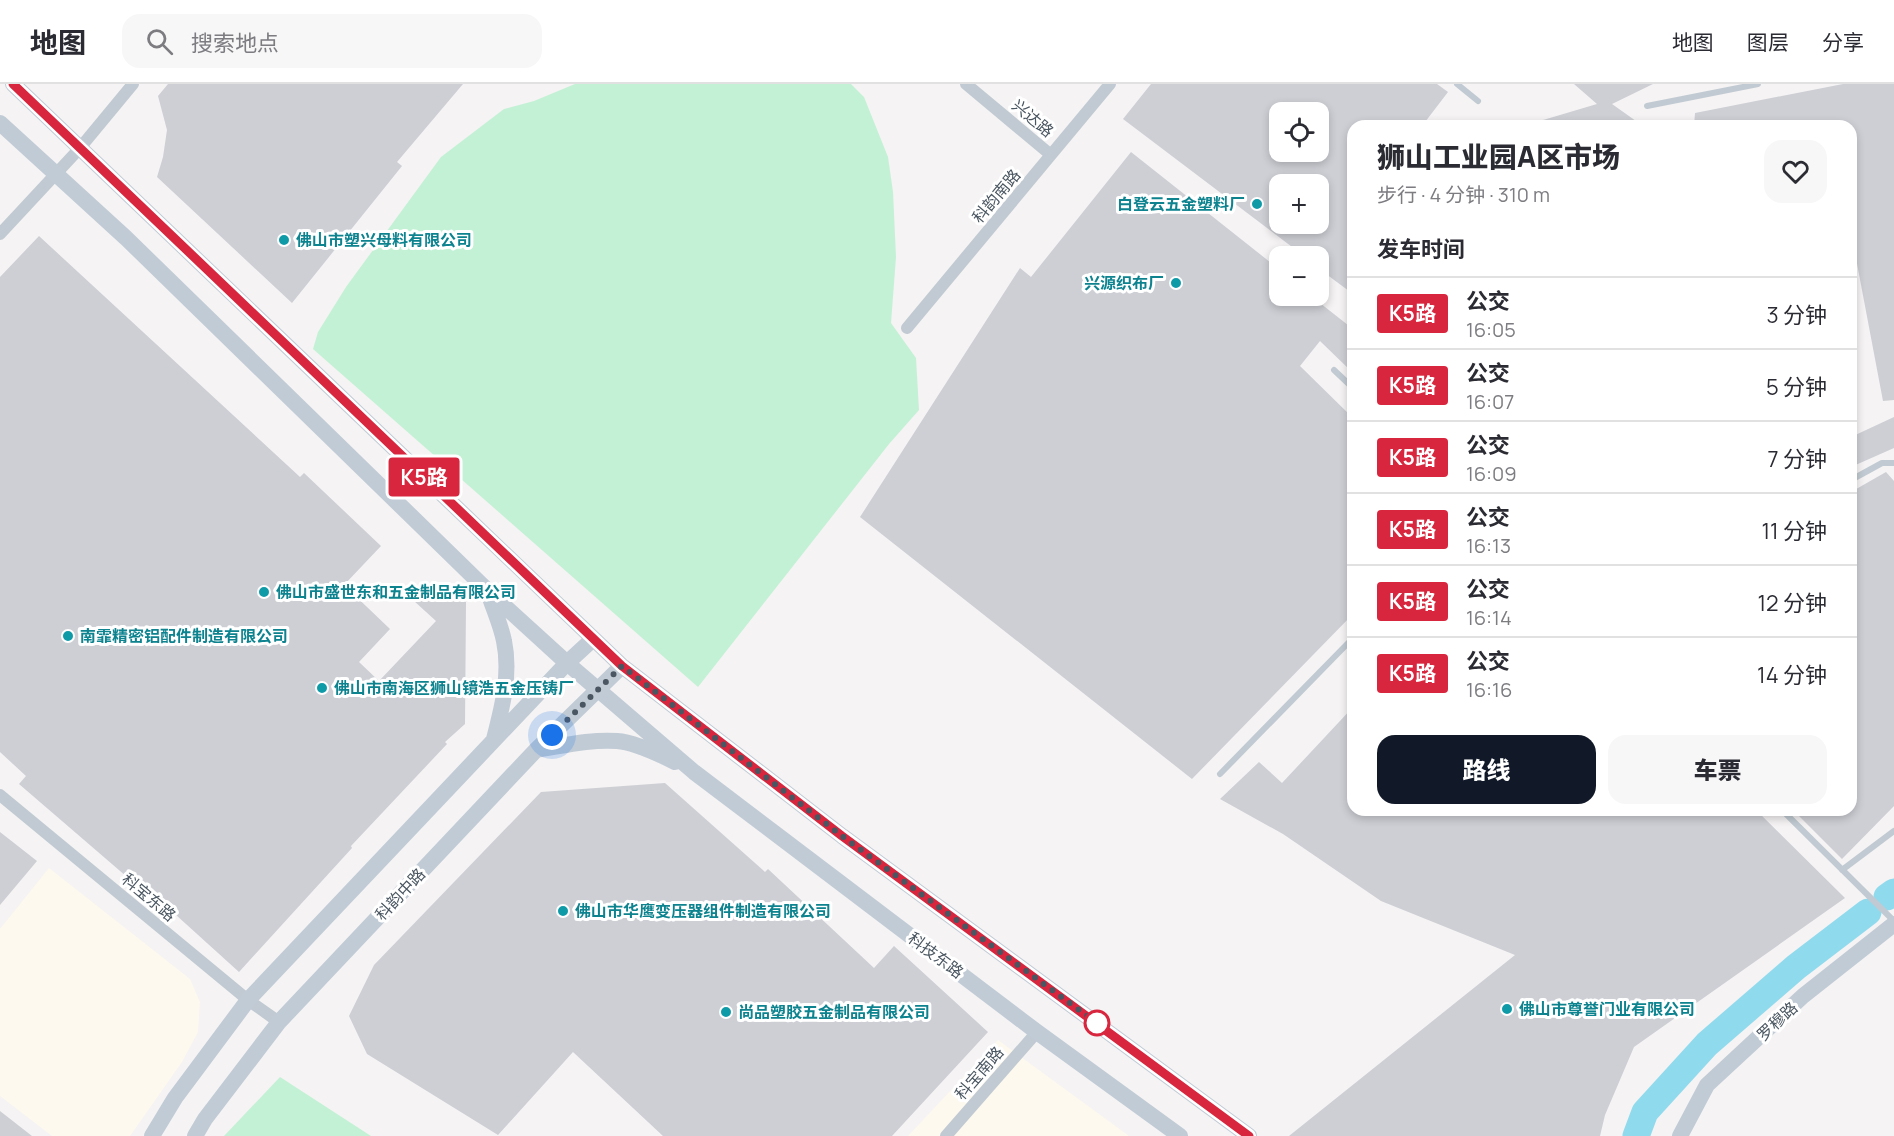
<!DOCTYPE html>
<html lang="zh">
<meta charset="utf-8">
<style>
:root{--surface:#fff;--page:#f7f7f7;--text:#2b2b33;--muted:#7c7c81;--line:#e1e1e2;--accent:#111827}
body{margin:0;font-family:Manrope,"Noto Sans SC",sans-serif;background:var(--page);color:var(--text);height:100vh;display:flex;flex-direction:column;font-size:22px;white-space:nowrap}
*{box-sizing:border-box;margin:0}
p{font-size:20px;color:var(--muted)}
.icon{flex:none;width:33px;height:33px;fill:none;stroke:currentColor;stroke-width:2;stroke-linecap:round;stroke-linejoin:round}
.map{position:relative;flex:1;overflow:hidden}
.sheet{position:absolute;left:1347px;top:36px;width:510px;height:696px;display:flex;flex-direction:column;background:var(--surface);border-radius:18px;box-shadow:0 3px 9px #0003}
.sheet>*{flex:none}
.badge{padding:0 12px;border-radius:4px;font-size:21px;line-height:39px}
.fabs{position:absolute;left:1269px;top:18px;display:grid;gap:12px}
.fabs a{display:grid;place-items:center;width:60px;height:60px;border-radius:12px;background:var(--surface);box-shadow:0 3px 9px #0003;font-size:30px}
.you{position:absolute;width:30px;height:30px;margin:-15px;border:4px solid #fff;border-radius:50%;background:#1a73e8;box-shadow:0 0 0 9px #1a73e833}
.map>.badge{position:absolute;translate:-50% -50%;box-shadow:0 0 0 3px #fff}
h2{padding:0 30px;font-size:22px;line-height:54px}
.round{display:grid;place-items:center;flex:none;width:63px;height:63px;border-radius:18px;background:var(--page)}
.summary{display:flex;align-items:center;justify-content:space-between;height:102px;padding:0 30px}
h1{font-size:28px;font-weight:800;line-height:45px}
.cta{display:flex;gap:12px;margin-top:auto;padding:12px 30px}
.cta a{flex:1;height:69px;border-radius:18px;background:var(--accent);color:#fff;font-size:24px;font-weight:800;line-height:69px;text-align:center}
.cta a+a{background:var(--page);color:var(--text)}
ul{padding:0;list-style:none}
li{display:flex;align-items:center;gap:18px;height:72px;padding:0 30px;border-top:2px solid var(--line)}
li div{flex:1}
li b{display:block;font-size:22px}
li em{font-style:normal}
li .badge{min-width:66px;font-weight:700;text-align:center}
header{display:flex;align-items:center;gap:36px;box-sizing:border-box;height:84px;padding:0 30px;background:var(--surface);border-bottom:2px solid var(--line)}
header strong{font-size:28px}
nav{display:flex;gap:33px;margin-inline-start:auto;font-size:21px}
.search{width:420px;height:54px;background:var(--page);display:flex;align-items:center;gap:15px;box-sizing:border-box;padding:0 21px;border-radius:18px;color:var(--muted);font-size:22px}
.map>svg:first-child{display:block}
.commercial{fill:#fdf9ef}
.green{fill:#c3f1d5}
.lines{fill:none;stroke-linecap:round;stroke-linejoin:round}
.river{stroke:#90daee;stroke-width:27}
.building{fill:#cdcfd5;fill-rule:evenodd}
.lane{stroke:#c1cad2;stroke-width:6}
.street{stroke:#c1cad2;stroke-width:12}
.secondary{stroke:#c1cbd6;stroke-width:16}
.line-casing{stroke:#fff;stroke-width:14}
.line{stroke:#d7263d;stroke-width:9}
.walk{stroke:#4a5661;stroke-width:6;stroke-dasharray:0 10.8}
.culture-dot{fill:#0f9aa8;stroke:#fff;stroke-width:2}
.stop-dot{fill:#fff;stroke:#d7263d;stroke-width:3}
.labels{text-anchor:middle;stroke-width:6;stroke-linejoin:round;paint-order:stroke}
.street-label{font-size:16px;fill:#4a5661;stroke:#fff}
.culture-label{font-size:16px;font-weight:bold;fill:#0d838f;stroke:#fff;text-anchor:start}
</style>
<header>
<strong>地图</strong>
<div class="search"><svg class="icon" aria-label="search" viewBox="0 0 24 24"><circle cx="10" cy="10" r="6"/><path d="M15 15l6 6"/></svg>搜索地点</div>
<nav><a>地图</a><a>图层</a><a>分享</a></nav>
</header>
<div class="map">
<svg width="1894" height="1052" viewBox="0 0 1894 1052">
<rect width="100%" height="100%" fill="#f5f3f3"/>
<!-- commercial -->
<path class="commercial" d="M49,784L190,895L200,918L198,948L182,978L130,1052H52L0,1012V845Z
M998,956L1129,1052H908Z"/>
<!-- green -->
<path class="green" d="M575,0H851L864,13L888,73L893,108L896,173L891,239L916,274L919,326L889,360L698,603L313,265L318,248L346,203L441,73L504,25L534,17Z
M280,993L371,1052H224Z"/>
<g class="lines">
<!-- river -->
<path class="river" d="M1887,813L1894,808
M1636,1052L1645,1028L1707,960L1796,883L1868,828"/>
</g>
<!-- building -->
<path class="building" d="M168,0H463L397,78L402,82L292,219L157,93L163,73L167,46L158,12Z
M1151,0H1437L1448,8L1422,42H1353V210L1318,184V172H1304L1123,35ZM1280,28H1318V68H1280ZM1280,100H1318V140H1280Z
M1574,0H1653L1612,20L1643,42H1534L1533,39L1597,20Z
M1843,0H1894V316L1883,317L1851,148V42H1694L1695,29Z
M1131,68L1280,186V212H1311L1353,245V289L1320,257L1300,282L1353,334V530L1192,695L860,433L1020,184L1031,193Z
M39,152L300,393L304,389L381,462L344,501L390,545L359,578L379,597L436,537L414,517L441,500L466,518L465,640L445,658L447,660L351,762L352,764L239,888L144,802L141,805L19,700L26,692L0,668V193Z
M1894,333V364L1851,383V353Z
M1886,388L1894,397V722L1842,775L1793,726H1851V408Z
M1353,623V726H1756L1845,814L1634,963L1605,1031L1600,1052H1289L1515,871L1381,817L1283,750L1220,715L1259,678L1282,699Z
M665,699L765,788L768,785L874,884L894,862L988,948L892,1052H663L573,968L498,1051L367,970L349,932L374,881L541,708Z
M0,748L37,777L0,821Z
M0,1027L32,1052H0Z"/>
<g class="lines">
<!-- lane -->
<path class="lane" d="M1457,0L1478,17
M1647,22L1758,0
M1334,286L1353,304
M1851,396L1882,379H1894
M1220,690L1353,554
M1782,726L1894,837
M1842,786L1894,747"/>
<!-- street -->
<path class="street" d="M966,0L1051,71
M0,150L80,64L133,0
M907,244L1110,0
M0,711L248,916L279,938
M946,1052L1037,948"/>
<!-- secondary -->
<path class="secondary" d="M13,0L622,582L842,752L1249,1052
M0,39L126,154L488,507L567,579L694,688L1037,948L1180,1052
M488,508C493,524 501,541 504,557C511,590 502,624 494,655
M536,666C562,662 591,655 617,657C634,658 659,670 675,678
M152,1052L175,1014L248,916L567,579L593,555
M195,1052L205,1035L279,938L536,666L622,582
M1680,1052L1707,1001L1803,912L1894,840"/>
</g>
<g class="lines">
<defs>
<path id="line" d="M13,0L622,582L842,752L1249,1052"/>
</defs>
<!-- line casing -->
<use href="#line" class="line-casing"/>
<!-- line -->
<use href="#line" class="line"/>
<!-- walk -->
<path class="walk" d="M552,651L622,582L842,752L1097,939"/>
</g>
<!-- markers -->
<g class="culture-dot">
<circle cx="1257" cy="120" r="6"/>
<circle cx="284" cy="156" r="6"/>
<circle cx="1176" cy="199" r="6"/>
<circle cx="264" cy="508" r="6"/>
<circle cx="68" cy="552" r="6"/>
<circle cx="322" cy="604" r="6"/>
<circle cx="563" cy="827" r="6"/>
<circle cx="1507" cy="925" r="6"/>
<circle cx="726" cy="928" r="6"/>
</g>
<circle class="stop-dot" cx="1097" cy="939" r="12"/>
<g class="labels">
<!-- street labels -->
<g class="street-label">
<text transform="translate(1033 34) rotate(40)" y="6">兴达路</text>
<text transform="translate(996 112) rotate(-50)" y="6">科韵南路</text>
<text transform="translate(400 810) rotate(-47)" y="6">科韵中路</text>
<text transform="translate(149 813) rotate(40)" y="6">科宝东路</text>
<text transform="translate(936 871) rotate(37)" y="6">科技东路</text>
<text transform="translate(1777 937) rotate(-43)" y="6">罗穆路</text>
<text transform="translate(979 989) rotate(-49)" y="6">科宝南路</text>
</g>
<!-- culture labels -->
<g class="culture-label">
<text x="1245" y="126" text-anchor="end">白登云五金塑料厂</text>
<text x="296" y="162">佛山市塑兴母料有限公司</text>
<text x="1164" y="205" text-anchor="end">兴源织布厂</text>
<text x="276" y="514">佛山市盛世东和五金制品有限公司</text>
<text x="80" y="558">南霏精密铝配件制造有限公司</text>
<text x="334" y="610">佛山市南海区狮山镜浩五金压铸厂</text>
<text x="575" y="833">佛山市华鹰变压器组件制造有限公司</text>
<text x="1519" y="931">佛山市尊誉门业有限公司</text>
<text x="738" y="934">尚品塑胶五金制品有限公司</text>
</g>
</g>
</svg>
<div class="fabs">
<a><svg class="icon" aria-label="locate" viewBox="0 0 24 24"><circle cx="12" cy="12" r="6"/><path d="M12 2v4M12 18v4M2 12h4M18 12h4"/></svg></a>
<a>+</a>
<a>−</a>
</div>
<div class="you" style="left:552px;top:651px"></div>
<b class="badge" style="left:424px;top:393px;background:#d7263d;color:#fff">K5路</b>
<section class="sheet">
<div class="summary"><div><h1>狮山工业园A区市场</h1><p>步行 · 4 分钟 · 310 m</p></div><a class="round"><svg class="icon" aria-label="heart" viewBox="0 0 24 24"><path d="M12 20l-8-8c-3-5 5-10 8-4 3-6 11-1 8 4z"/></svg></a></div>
<h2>发车时间</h2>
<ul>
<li><span class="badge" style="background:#d7263d;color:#fff">K5路</span><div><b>公交</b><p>16:05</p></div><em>3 分钟</em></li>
<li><span class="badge" style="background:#d7263d;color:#fff">K5路</span><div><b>公交</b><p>16:07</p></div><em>5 分钟</em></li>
<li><span class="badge" style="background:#d7263d;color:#fff">K5路</span><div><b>公交</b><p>16:09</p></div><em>7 分钟</em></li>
<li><span class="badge" style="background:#d7263d;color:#fff">K5路</span><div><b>公交</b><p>16:13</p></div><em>11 分钟</em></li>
<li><span class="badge" style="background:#d7263d;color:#fff">K5路</span><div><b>公交</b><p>16:14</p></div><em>12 分钟</em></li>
<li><span class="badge" style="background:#d7263d;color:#fff">K5路</span><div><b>公交</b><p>16:16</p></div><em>14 分钟</em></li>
</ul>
<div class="cta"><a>路线</a><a>车票</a></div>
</section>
</div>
